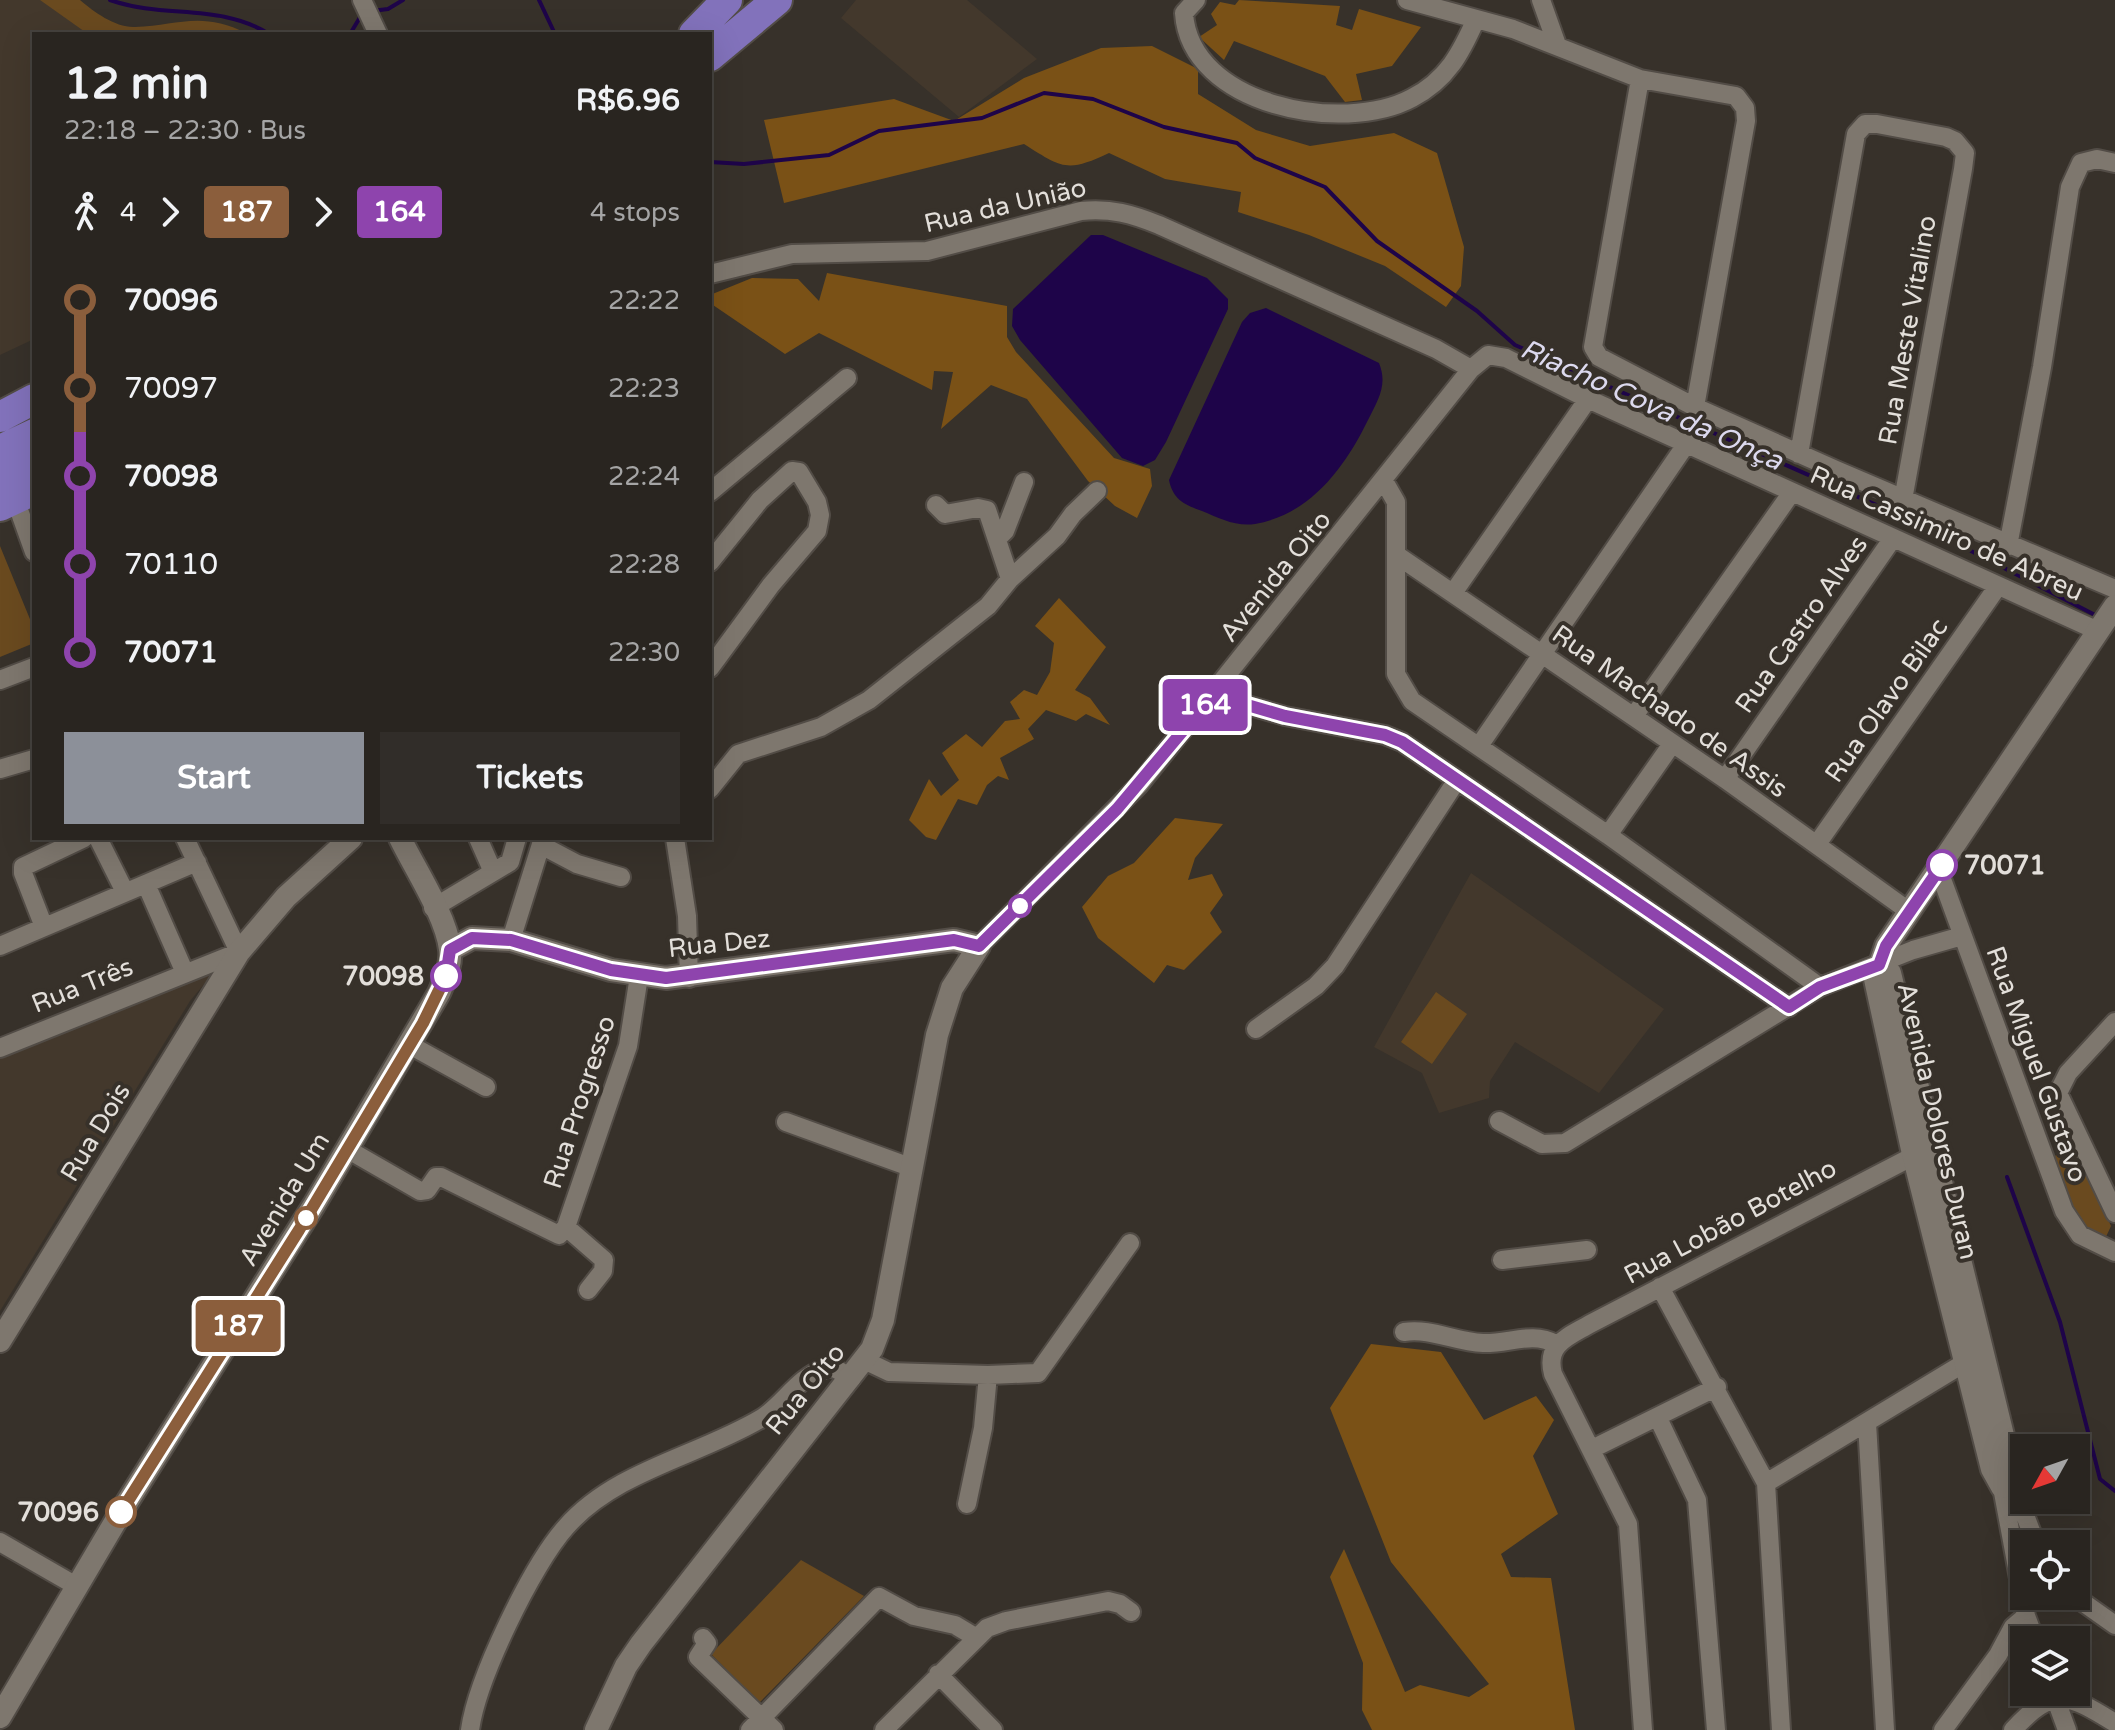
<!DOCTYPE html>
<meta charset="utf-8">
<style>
:root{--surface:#292520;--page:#312d29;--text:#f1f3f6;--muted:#a5a5a5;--line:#45423e;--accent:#8c9099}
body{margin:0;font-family:"Varela Round",sans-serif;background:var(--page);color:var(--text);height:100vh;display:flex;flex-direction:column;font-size:30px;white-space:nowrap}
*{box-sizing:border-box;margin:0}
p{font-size:26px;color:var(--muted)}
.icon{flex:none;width:44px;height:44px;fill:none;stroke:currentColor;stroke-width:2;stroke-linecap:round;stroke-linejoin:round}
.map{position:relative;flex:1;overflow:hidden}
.panel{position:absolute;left:32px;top:32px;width:680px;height:808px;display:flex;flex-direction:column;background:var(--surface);border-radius:0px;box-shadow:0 8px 32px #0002,0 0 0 2px var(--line)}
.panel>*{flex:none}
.badge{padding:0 16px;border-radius:6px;font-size:28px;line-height:52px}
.needle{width:52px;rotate:230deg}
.buttons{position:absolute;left:2010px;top:1434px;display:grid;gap:16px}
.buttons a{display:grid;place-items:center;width:80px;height:80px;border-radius:0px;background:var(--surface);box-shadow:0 8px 32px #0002,0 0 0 2px var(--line);font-size:40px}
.map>.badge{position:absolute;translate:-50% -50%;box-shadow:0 0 0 4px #fff}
.legs{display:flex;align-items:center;gap:12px;height:88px;padding:0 32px;font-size:26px}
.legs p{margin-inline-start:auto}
.overview{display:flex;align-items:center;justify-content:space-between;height:136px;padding:0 32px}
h1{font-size:44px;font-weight:700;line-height:60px}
.cta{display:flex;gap:16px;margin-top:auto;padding:16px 32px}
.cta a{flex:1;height:92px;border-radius:0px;background:var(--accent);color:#fff;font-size:32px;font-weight:700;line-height:92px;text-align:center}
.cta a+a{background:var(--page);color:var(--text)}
ul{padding:0 32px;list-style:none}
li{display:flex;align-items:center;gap:28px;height:88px;font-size:30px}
li i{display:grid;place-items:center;width:12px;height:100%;margin:0 10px;background:currentColor}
li i::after{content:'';width:20px;height:20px;margin:-10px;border:6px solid;border-radius:50%;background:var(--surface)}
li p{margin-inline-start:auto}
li:first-child i{background:linear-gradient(#0000 50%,currentColor 0)}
li:last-child i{background:linear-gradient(currentColor 50%,#0000 0)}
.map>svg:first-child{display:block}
.built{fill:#43382c}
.green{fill:#6a4a1f}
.forest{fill:#7a5116}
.water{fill:#1e0449}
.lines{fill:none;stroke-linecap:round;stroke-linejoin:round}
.stream{stroke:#1e0449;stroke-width:4}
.minor-casing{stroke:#524c46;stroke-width:22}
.tertiary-casing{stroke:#524c46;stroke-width:26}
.trunk-casing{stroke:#524c46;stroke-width:34}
.minor{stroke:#7e776e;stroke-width:18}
.tertiary{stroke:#7e776e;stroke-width:22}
.trunk{stroke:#8272bb;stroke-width:30}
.line-1-casing{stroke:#fff;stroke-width:18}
.line-2-casing{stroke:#fff;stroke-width:18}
.line-1{stroke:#8b5e3c;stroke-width:12}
.line-2{stroke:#8e44ad;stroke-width:12}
.stop-2-dot{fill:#fff;stroke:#8e44ad;stroke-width:4}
.stop-1-dot{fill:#fff;stroke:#8b5e3c;stroke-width:4}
.labels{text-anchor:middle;stroke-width:8;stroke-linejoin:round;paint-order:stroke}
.street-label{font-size:26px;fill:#e3dfda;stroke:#37312a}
.stop-label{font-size:26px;font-weight:bold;fill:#e3dfda;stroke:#37312a;text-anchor:end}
.water-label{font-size:28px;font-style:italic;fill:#dcd9ee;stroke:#37312a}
</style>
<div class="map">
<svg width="2115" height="1730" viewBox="0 0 2115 1730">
<rect width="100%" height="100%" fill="#37312a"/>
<!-- built -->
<path class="built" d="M0,0H68L127,34H34V339L0,355Z
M856,0H967L1037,59L959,117L841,18Z
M1471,873L1664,1009L1599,1093L1515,1042L1490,1081L1489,1098L1439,1113L1422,1073L1374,1047Z
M216,970L190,1001L0,1311V1053Z"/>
<!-- green -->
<path class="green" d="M40,0H80C94,12 116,28 135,27C178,26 200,10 248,34H88Z
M0,546L34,629V643L0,657Z
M1436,992L1467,1014L1432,1064L1401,1042Z
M2076,1147L2111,1226L2105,1239L2093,1238L2079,1221L2052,1157Z
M801,1560L864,1596L759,1703L711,1654Z"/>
<!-- forest -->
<path class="forest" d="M1239,0L1340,6L1336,25L1352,30L1359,9L1421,27L1392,66L1356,74L1362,100L1345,102L1325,76L1234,41L1224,60L1199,37L1217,25L1211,14L1220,2L1235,5Z
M1152,46L1198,69V94L1256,130L1310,146L1394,133L1437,153L1464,247L1461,286L1446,307L1385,266L1309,235L1238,212L1241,192L1165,179L1109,153C1067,173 1062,168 1024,144L784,203L764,120L894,99L954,121L1024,78L1101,48Z
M827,273L1007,306V337L1016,352L1114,458L1150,469L1152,486L1137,518L1115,506L1088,481L1027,399L991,385L941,429L953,372L934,371L932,390L819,333L785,354L710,303V295L752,278L798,279L819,301Z
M1059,598L1106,647L1075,690L1090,698L1110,725L1086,714L1076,721L1046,710L1028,729L1034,739L1000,758L1009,780L998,776L987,785L977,805L958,799L936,840L926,837L909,820L929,779L941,796L959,780L942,753L966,734L982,747L1005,721L1020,719L1010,702L1024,690L1037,695L1050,672L1054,643L1035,626Z
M1175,818L1223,824L1195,858L1188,880L1212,874L1223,895L1210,913L1222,932L1184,970L1167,965L1154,983L1098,938L1082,907L1108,876L1134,863Z
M1371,1344L1441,1352L1484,1420L1536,1396L1554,1420L1533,1456L1558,1514L1501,1554L1511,1577L1551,1578L1575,1730H1372L1362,1710L1363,1663L1330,1577L1344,1549L1405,1692L1420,1685L1469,1697L1489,1684L1391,1562L1330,1408Z"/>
<!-- water -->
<path class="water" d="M1091,235H1103L1207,278L1228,299V309L1166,442L1155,460L1143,466L1122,458L1020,340L1012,326L1013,309Z
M1266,308L1379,363C1388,385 1378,400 1368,420C1345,467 1311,514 1255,524C1236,527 1219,518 1202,511C1185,505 1173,500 1169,480L1242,322L1250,313Z"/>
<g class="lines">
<!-- stream -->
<path class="stream" d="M110,0C165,19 220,3 269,34
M539,0L555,34
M372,11L388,9L403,0
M274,34H282
M350,34L362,14
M710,162L744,164L829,155L879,131L982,118L1044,93L1093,99L1164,127L1237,143L1255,158L1325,187L1377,241L1477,311L1515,345L1917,523L2099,617
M2007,1177L2060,1322L2100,1479L2115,1491"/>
<defs>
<path id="minor" d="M362,0L378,34
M1196,0L1184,13C1190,106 1343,135 1412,98C1447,80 1461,53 1476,19
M1407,0L1513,29L1640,79L1736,96L1745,108L1746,121L1695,407
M1541,0L1557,45
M1640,79L1593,347L1599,357L1695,407L1836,470L2115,589
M710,274L792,254L927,251L1081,211C1111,208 1132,214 1159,225L1436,349L1471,369
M1799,454L1856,134L1865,124H1877L1946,137L1955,141L1965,153L1963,169L1903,500
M1384,481L1396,502V674L1412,701L1608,835L1820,987
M710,492L847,378
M15,499L34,552
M936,505L945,514L978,508L987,510L1010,579
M997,539L1005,531L1024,482
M2008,546L2042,367L2070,187L2081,163L2097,159L2115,163
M1398,556L1725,779L1910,912
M710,562L760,500L792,471L799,472L817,502L820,515L817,531L771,585L710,668
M1453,593L1588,399
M0,680L34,667
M1213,695L1285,716L1385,735L1402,742L1789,1007
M1634,716L1792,492
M1479,746L1687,443
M0,769L34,759
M1725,779L1893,538
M710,789L738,754L821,727L869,700L988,606L1010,579L1057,536L1073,514L1097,491
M1608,835L1672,744
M98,838L125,892
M478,838L493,872
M675,838L687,916L689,978
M1817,844L1998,586
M541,845L577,864L621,877
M1939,871L2064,1211L2080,1235L2115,1252
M146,884L185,973
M433,908L510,862L517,838
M44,927L23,873V867L84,838
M511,940L543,838
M0,946L197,862
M979,946L1139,785L1471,369L1488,355L1506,358L1588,399L2098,631
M1256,1029L1316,986L1335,966L1457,780
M410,1045L486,1087
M0,1048L239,952L185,838
M1499,1121L1542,1144L1565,1143L1820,987L1913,950L1962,936
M786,1122L910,1167
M347,1149L420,1191L427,1190L436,1177H441L559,1235L566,1227L628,1046L639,976
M2115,1213L2058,1093L2068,1073L2115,1022
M566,1227L604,1260L603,1271L588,1290
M1502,1260L1587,1250
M1660,1287L1766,1483L1781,1730
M1404,1332C1432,1328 1455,1342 1483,1343C1509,1344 1532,1331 1556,1344
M866,1361L889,1372L988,1375L1038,1373L1130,1243
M1658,1418L1697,1500L1716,1730
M1867,1423L1885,1730
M1592,1449L1717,1387
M1766,1483L1966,1362
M2002,1487L2026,1616L2035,1640
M2004,1496L2023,1510L2036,1544
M967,1504L983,1428L988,1375
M0,1542L78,1587
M2074,1596L2115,1625
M703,1638L707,1643L698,1657L774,1730
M938,1674L993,1730
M2053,1692L2067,1730
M470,1730C477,1679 532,1565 566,1527C616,1470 699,1456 762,1418C784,1404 798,1377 824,1369C835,1365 842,1373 851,1379
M750,1730L879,1597L914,1616L955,1625L975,1637
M884,1730L987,1628L1006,1621L1108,1601L1120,1604L1131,1612
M1643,1730L1628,1524L1553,1374C1545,1344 1568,1337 1590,1324L1923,1151
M1943,1730L1998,1655L2013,1627L2026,1616
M2013,1730C2053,1686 2068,1694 2115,1723"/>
<path id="tertiary" d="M450,950L472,938L511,940L611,970L666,978L954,940L979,946L952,988L937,1035L883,1320L872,1349L641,1644L626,1666L596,1730
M1879,965L1890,973L2009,1460L2002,1487
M0,1341L239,952L286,897L351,838
M2002,1487L1992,1469L1913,1154L1875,979L1886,946L2115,606
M0,1717L121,1512L314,1205L439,993C445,979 452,964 450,949C446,916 415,869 400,838"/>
<path id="trunk" d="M694,34L727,0
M710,56L777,0
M0,417L34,399
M0,450L34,434
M0,477L34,461
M0,506L34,490"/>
</defs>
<!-- minor casing -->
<use href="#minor" class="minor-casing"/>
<!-- tertiary casing -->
<use href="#tertiary" class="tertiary-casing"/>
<!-- trunk casing -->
<use href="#trunk" class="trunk-casing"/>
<!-- minor -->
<use href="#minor" class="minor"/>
<!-- tertiary -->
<use href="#tertiary" class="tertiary"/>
<!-- trunk -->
<use href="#trunk" class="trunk"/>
</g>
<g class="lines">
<defs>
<path id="line-1" d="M121,1512L299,1230L423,1023L446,976"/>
<path id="line-2" d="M446,976L450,950L472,938L511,940L611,970L666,978L954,940L979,946L1117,809L1213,695L1285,716L1385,735L1402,742L1789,1007L1820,987L1879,965L1886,946L1942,865"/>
</defs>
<!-- line-1 casing -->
<use href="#line-1" class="line-1-casing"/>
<!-- line-2 casing -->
<use href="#line-2" class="line-2-casing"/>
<!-- line-1 -->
<use href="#line-1" class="line-1"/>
<!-- line-2 -->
<use href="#line-2" class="line-2"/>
</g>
<!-- markers -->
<g class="stop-2-dot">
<circle cx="1942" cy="865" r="14"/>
<circle cx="1020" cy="906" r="10"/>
<circle cx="446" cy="976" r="14"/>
</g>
<g class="stop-1-dot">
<circle cx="306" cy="1218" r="10"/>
<circle cx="121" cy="1512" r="14"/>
</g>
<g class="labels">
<!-- street labels -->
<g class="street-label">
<text transform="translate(1005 205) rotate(-13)" y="9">Rua da União</text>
<text transform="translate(1907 330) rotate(-80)" y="9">Rua Meste Vitalino</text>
<text transform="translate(1947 533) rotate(24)" y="9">Rua Cassimiro de Abreu</text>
<text transform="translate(1275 576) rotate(-51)" y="9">Avenida Oito</text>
<text transform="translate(1801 624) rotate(-55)" y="9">Rua Castro Alves</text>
<text transform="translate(1886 700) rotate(-55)" y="9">Rua Olavo Bilac</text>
<text transform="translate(1670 711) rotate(35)" y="9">Rua Machado de Assis</text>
<text transform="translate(719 943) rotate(-6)" y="9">Rua Dez</text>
<text transform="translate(82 985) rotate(-22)" y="9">Rua Três</text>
<text transform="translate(2037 1064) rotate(70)" y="9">Rua Miguel Gustavo</text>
<text transform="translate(579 1102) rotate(-72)" y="9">Rua Progresso</text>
<text transform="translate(1938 1121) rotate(77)" y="9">Avenida Dolores Duran</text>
<text transform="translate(95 1132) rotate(-59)" y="9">Rua Dois</text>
<text transform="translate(284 1199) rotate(-59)" y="9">Avenida Um</text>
<text transform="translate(1730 1221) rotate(-28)" y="9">Rua Lobão Botelho</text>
<text transform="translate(805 1389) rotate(-51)" y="9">Rua Oito</text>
</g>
<!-- stop labels -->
<g class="stop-label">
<text x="1964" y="874" text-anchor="start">70071</text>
<text x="424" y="985">70098</text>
<text x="99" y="1521">70096</text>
</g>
<!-- water labels -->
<g class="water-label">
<text transform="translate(1652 404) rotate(24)" y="10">Riacho Cova da Onça</text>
</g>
</g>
</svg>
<div class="buttons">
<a><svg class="needle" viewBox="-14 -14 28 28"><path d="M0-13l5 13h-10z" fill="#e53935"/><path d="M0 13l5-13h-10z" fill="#a5a5a5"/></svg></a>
<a><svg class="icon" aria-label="locate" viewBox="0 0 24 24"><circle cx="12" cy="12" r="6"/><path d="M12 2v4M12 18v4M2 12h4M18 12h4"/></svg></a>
<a><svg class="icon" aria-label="layers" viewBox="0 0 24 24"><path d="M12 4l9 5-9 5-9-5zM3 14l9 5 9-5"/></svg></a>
</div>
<b class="badge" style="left:238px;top:1326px;background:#8b5e3c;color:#fff">187</b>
<b class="badge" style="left:1205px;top:705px;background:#8e44ad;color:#fff">164</b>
<section class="panel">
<div class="overview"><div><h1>12 min</h1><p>22:18 – 22:30 · Bus</p></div><b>R$6.96</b></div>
<div class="legs"><svg class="icon" aria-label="walk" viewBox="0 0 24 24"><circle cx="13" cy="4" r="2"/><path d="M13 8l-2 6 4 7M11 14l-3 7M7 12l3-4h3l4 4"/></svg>4<svg class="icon" aria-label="forward" viewBox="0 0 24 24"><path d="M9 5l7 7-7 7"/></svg><b class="badge" style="background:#8b5e3c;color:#fff">187</b><svg class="icon" aria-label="forward" viewBox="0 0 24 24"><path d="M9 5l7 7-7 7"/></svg><b class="badge" style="background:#8e44ad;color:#fff">164</b><p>4 stops</p></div>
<ul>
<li><i style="color:#8b5e3c"></i><b>70096</b><p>22:22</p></li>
<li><i style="color:#8b5e3c"></i><span>70097</span><p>22:23</p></li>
<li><i style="color:#8e44ad"></i><b>70098</b><p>22:24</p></li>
<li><i style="color:#8e44ad"></i><span>70110</span><p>22:28</p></li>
<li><i style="color:#8e44ad"></i><b>70071</b><p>22:30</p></li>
</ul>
<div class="cta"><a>Start</a><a>Tickets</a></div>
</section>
</div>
